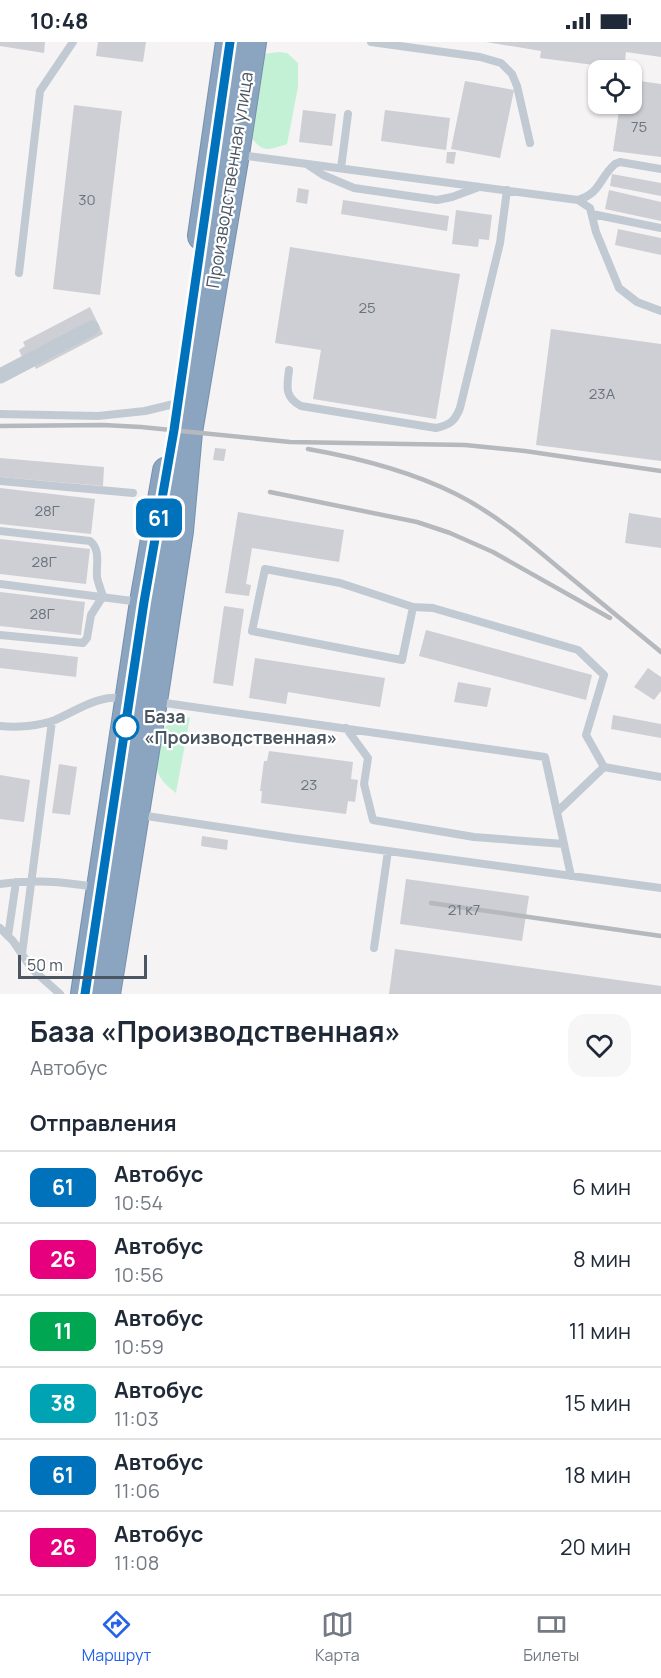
<!DOCTYPE html>
<html lang="ru">
<meta charset="utf-8">
<style>
:root{--surface:#fff;--page:#f6f6f7;--text:#1f2937;--muted:#747a83;--line:#e0e1e3;--accent:#2563eb}
body{margin:0;font-family:Manrope,sans-serif;background:var(--page);color:var(--text);height:100vh;display:flex;flex-direction:column;font-size:22px;white-space:nowrap}
*{box-sizing:border-box;margin:0}
p{font-size:20px;color:var(--muted)}
.icon{flex:none;width:33px;height:33px;fill:none;stroke:currentColor;stroke-width:2;stroke-linecap:round;stroke-linejoin:round}
.map{position:relative;height:952px;overflow:hidden}
.drawer{display:flex;flex-direction:column;background:var(--surface);flex:1}
.drawer>*{flex:none}
.badge{padding:0 12px;border-radius:9px;font-size:21px;line-height:39px}
.buttons{position:absolute;left:588px;top:18px;display:grid;gap:12px}
.buttons a{display:grid;place-items:center;width:54px;height:54px;border-radius:12px;background:var(--surface);box-shadow:0 2px 4px #0004;font-size:30px}
.scale{position:absolute;left:18px;bottom:15px;width:129px;box-sizing:border-box;padding-left:6px;border:3px solid #4a5661;border-top:0;font-size:16px;line-height:21px;white-space:nowrap;color:#4a5661;-webkit-text-stroke:4px #fff;paint-order:stroke}
.map>.badge{position:absolute;translate:-50% -50%;box-shadow:0 0 0 3px #fff}
h2{padding:0 30px;font-size:22px;line-height:54px}
.round{display:grid;place-items:center;flex:none;width:63px;height:63px;border-radius:18px;background:var(--page)}
.summary{display:flex;align-items:center;justify-content:space-between;height:102px;padding:0 30px}
h1{font-size:28px;font-weight:700;line-height:45px}
ul{padding:0;list-style:none}
li{display:flex;align-items:center;gap:18px;height:72px;padding:0 30px;border-top:2px solid var(--line)}
li div{flex:1}
li b{display:block;font-size:22px}
li em{font-style:normal}
li .badge{min-width:66px;font-weight:700;text-align:center}
.status{display:flex;justify-content:space-between;align-items:center;height:42px;padding:0 30px;background:var(--surface);direction:ltr}
.status svg{height:16px;fill:currentColor}
.tab-bar{display:flex;justify-content:space-around;align-items:center;height:84px;border-top:2px solid var(--line);background:var(--surface);font-size:16px;color:var(--muted)}
.tab-bar a{display:grid;justify-items:center;gap:3px}
.tab-bar .active{color:var(--accent)}
.map>svg:first-child{display:block}
.green{fill:#c3f1d5}
.building{fill:#cdcfd5}
.lines{fill:none;stroke-linecap:round;stroke-linejoin:round}
.highway-casing{stroke:#7690ad;stroke-width:30}
.lane{stroke:#c1cad2;stroke-width:8}
.street{stroke:#c1cad2;stroke-width:15}
.highway{stroke:#8ba5c1;stroke-width:28}
.rail{stroke:#b5b8bd;stroke-width:4.5}
.line-casing{stroke:#fff;stroke-width:14}
.line{stroke:#0072bc;stroke-width:9}
.stop-dot{fill:#fff;stroke:#0072bc;stroke-width:3}
.labels{text-anchor:middle;stroke-width:4.5;stroke-linejoin:round;paint-order:stroke}
.number-label{font-size:15px;fill:#6b747e}
.street-label{font-size:18px;fill:#4a5661;stroke:#fff}
.stop-label{font-size:18px;font-weight:bold;fill:#4a5661;stroke:#fff;text-anchor:start}
</style>
<div class="status"><b>10:48</b><svg viewBox="0 0 49 12"><path d="M0 12V9h3v3zM5 12V6h3v6zM10 12V3h3v9zM15 12V0h3v12zM26 1h20v11H26zM47 4h2v5h-2z"/></svg></div>
<div class="map">
<svg width="661" height="952" viewBox="0 0 661 952">
<rect width="100%" height="100%" fill="#f5f3f3"/>
<!-- green -->
<path class="green" d="M279,10L287,11L298,21V45L287,102C271,107 263,112 252,96L264,12Z
M190,675L176,751C149,731 156,720 160,690L170,681Z"/>
<!-- building -->
<path class="building" d="M0,0H45L44,11L0,4Z
M98,0H146L143,20L96,14Z
M486,0H661V15L626,10L624,28H598V57L589,56L594,23L540,16L541,9Z
M632,38L661,42V115L613,109L620,62H632Z
M465,39L514,48L500,116L451,107Z
M74,63L122,69L100,253L53,247Z
M303,68L336,72L332,104L299,100Z
M385,68L450,76L446,108L381,99Z
M447,110H456L454,122L446,121Z
M612,132L661,141V154L610,144Z
M298,146L309,148L307,162L296,160Z
M609,148L661,160V179L605,167Z
M343,158L449,174L447,189L341,172Z
M456,168L492,173L489,198L479,197L478,205L452,202Z
M618,187L661,196V213L615,203Z
M290,205L460,232L436,377L313,357L321,308L275,301Z
M90,265L103,292L36,327L29,312L22,315L19,308L25,304L23,300Z
M551,287L661,302V419L536,403Z
M215,406L226,407L224,419L213,418Z
M0,416L104,425L103,444L0,435Z
M0,446L95,457L91,492L0,482Z
M238,470L344,488L339,520L252,506L246,542L251,543L249,554L225,551Z
M629,471L661,476V506L625,501Z
M0,497L90,507L86,542L0,532Z
M0,550L85,560L81,593L0,584Z
M224,564L244,567L233,644L213,641Z
M426,588L592,633L586,658L419,614Z
M0,606L78,615L76,635L0,626Z
M255,616L385,636L380,665L288,650L286,662L249,656Z
M648,626L661,635V649L654,658L634,645Z
M458,640L491,646L487,665L454,660Z
M613,673L661,682V696L611,687Z
M269,709L353,720L351,737L358,738L355,760L348,759L346,772L261,761L262,749H260L264,719H267Z
M59,722L77,725L70,773L52,771Z
M0,733L30,738L24,780L0,777Z
M202,794L228,798L227,808L201,804Z
M406,837L529,854L522,899L400,882Z
M395,907L661,944V952H389Z"/>
<g class="lines">
<defs>
<path id="highway" d="M202,194L230,0
M85,952L144,560L167,429
M106,952L153,659L179,489L188,390L235,112L252,0"/>
</defs>
<!-- highway casing -->
<use href="#highway" class="highway-casing"/>
<!-- lane -->
<path class="lane" d="M371,0L480,15L501,21L512,32L517,44L530,101
M240,113L578,158L590,166L596,190L619,246L637,260L661,269
M308,123L323,133L354,146L437,158L452,155L479,145
M341,126L348,72
M578,158C601,151 599,136 615,122L620,120L661,127
M592,172L661,186
M19,231L40,49L73,0
M289,328C287,344 284,355 301,364L436,386C450,383 455,379 460,366L500,201L507,148
M0,372L98,374L145,369L178,361
M0,439L133,451
M0,489L90,499C101,508 96,522 97,535C98,541 101,548 103,554L91,573L87,596L83,601L0,593
M0,542L140,560
M413,565L340,541L265,527L252,589L402,618L413,565L433,566L578,608L604,633L586,693L604,725
M158,660L545,715L571,834
M0,684C17,686 39,684 55,678C80,667 97,653 125,656
M346,686L368,716L364,742L373,778L474,795L564,802
M557,770L604,725L661,735
M140,773L292,796L661,846
M0,842C36,838 59,839 95,845
M0,886L13,899L32,927L60,952
M8,894L16,840
M374,906L388,809
M22,912L52,679"/>
<!-- street -->
<path class="street" d="M0,334L92,286"/>
<!-- highway -->
<use href="#highway" class="highway"/>
<!-- rail -->
<path class="rail" d="M0,384L103,383L141,385L290,400L465,403L525,409L661,429
M308,407C359,416 410,429 456,452C494,471 527,499 559,526C593,554 627,582 661,610
M270,450L417,480L450,491L493,510L610,576
M431,861L661,894"/>
</g>
<g class="lines">
<defs>
<path id="line" d="M85,952L144,560L174,388L230,0"/>
</defs>
<!-- line casing -->
<use href="#line" class="line-casing"/>
<!-- line -->
<use href="#line" class="line"/>
</g>
<!-- markers -->
<circle class="stop-dot" cx="126" cy="685" r="12"/>
<g class="labels">
<!-- number labels -->
<g class="number-label">
<text x="639" y="90">75</text>
<text x="87" y="163">30</text>
<text x="367" y="271">25</text>
<text x="602" y="357">23А</text>
<text x="47" y="474">28Г</text>
<text x="44" y="525">28Г</text>
<text x="42" y="577">28Г</text>
<text x="309" y="748">23</text>
<text x="464" y="873">21 к7</text>
</g>
<!-- street labels -->
<g class="street-label">
<text transform="translate(230 138) rotate(-81)" y="6">Производственная улица</text>
</g>
<!-- stop labels -->
<g class="stop-label">
<text x="144" y="681">База<tspan x="144" dy="21">«Производственная»</tspan></text>
</g>
</g>
</svg>
<div class="buttons">
<a><svg class="icon" aria-label="locate" viewBox="0 0 24 24"><circle cx="12" cy="12" r="6"/><path d="M12 2v4M12 18v4M2 12h4M18 12h4"/></svg></a>
</div>
<div class="scale">50 m</div>
<b class="badge" style="left:159px;top:476px;background:#0072bc;color:#fff">61</b>
</div>
<section class="drawer">
<div class="summary"><div><h1>База «Производственная»</h1><p>Автобус</p></div><a class="round"><svg class="icon" aria-label="heart" viewBox="0 0 24 24"><path d="M12 20l-8-8c-3-5 5-10 8-4 3-6 11-1 8 4z"/></svg></a></div>
<h2>Отправления</h2>
<ul>
<li><span class="badge" style="background:#0072bc;color:#fff">61</span><div><b>Автобус</b><p>10:54</p></div><em>6 мин</em></li>
<li><span class="badge" style="background:#e6007e;color:#fff">26</span><div><b>Автобус</b><p>10:56</p></div><em>8 мин</em></li>
<li><span class="badge" style="background:#00a651;color:#fff">11</span><div><b>Автобус</b><p>10:59</p></div><em>11 мин</em></li>
<li><span class="badge" style="background:#00a3b4;color:#fff">38</span><div><b>Автобус</b><p>11:03</p></div><em>15 мин</em></li>
<li><span class="badge" style="background:#0072bc;color:#fff">61</span><div><b>Автобус</b><p>11:06</p></div><em>18 мин</em></li>
<li><span class="badge" style="background:#e6007e;color:#fff">26</span><div><b>Автобус</b><p>11:08</p></div><em>20 мин</em></li>
</ul>
</section>
<nav class="tab-bar">
<a class="active"><svg class="icon" aria-label="directions" viewBox="0 0 24 24"><path d="M12 3l9 9-9 9-9-9zM9 14v-3h6M13 9l2 2-2 2"/></svg>Маршрут</a>
<a><svg class="icon" aria-label="map" viewBox="0 0 24 24"><path d="M3 6l6-2 6 2 6-2v14l-6 2-6-2-6 2zM9 4v14M15 6v14"/></svg>Карта</a>
<a><svg class="icon" aria-label="tickets" viewBox="0 0 24 24"><path d="M3 7h18v10H3zM15 7v10"/></svg>Билеты</a>
</nav>
